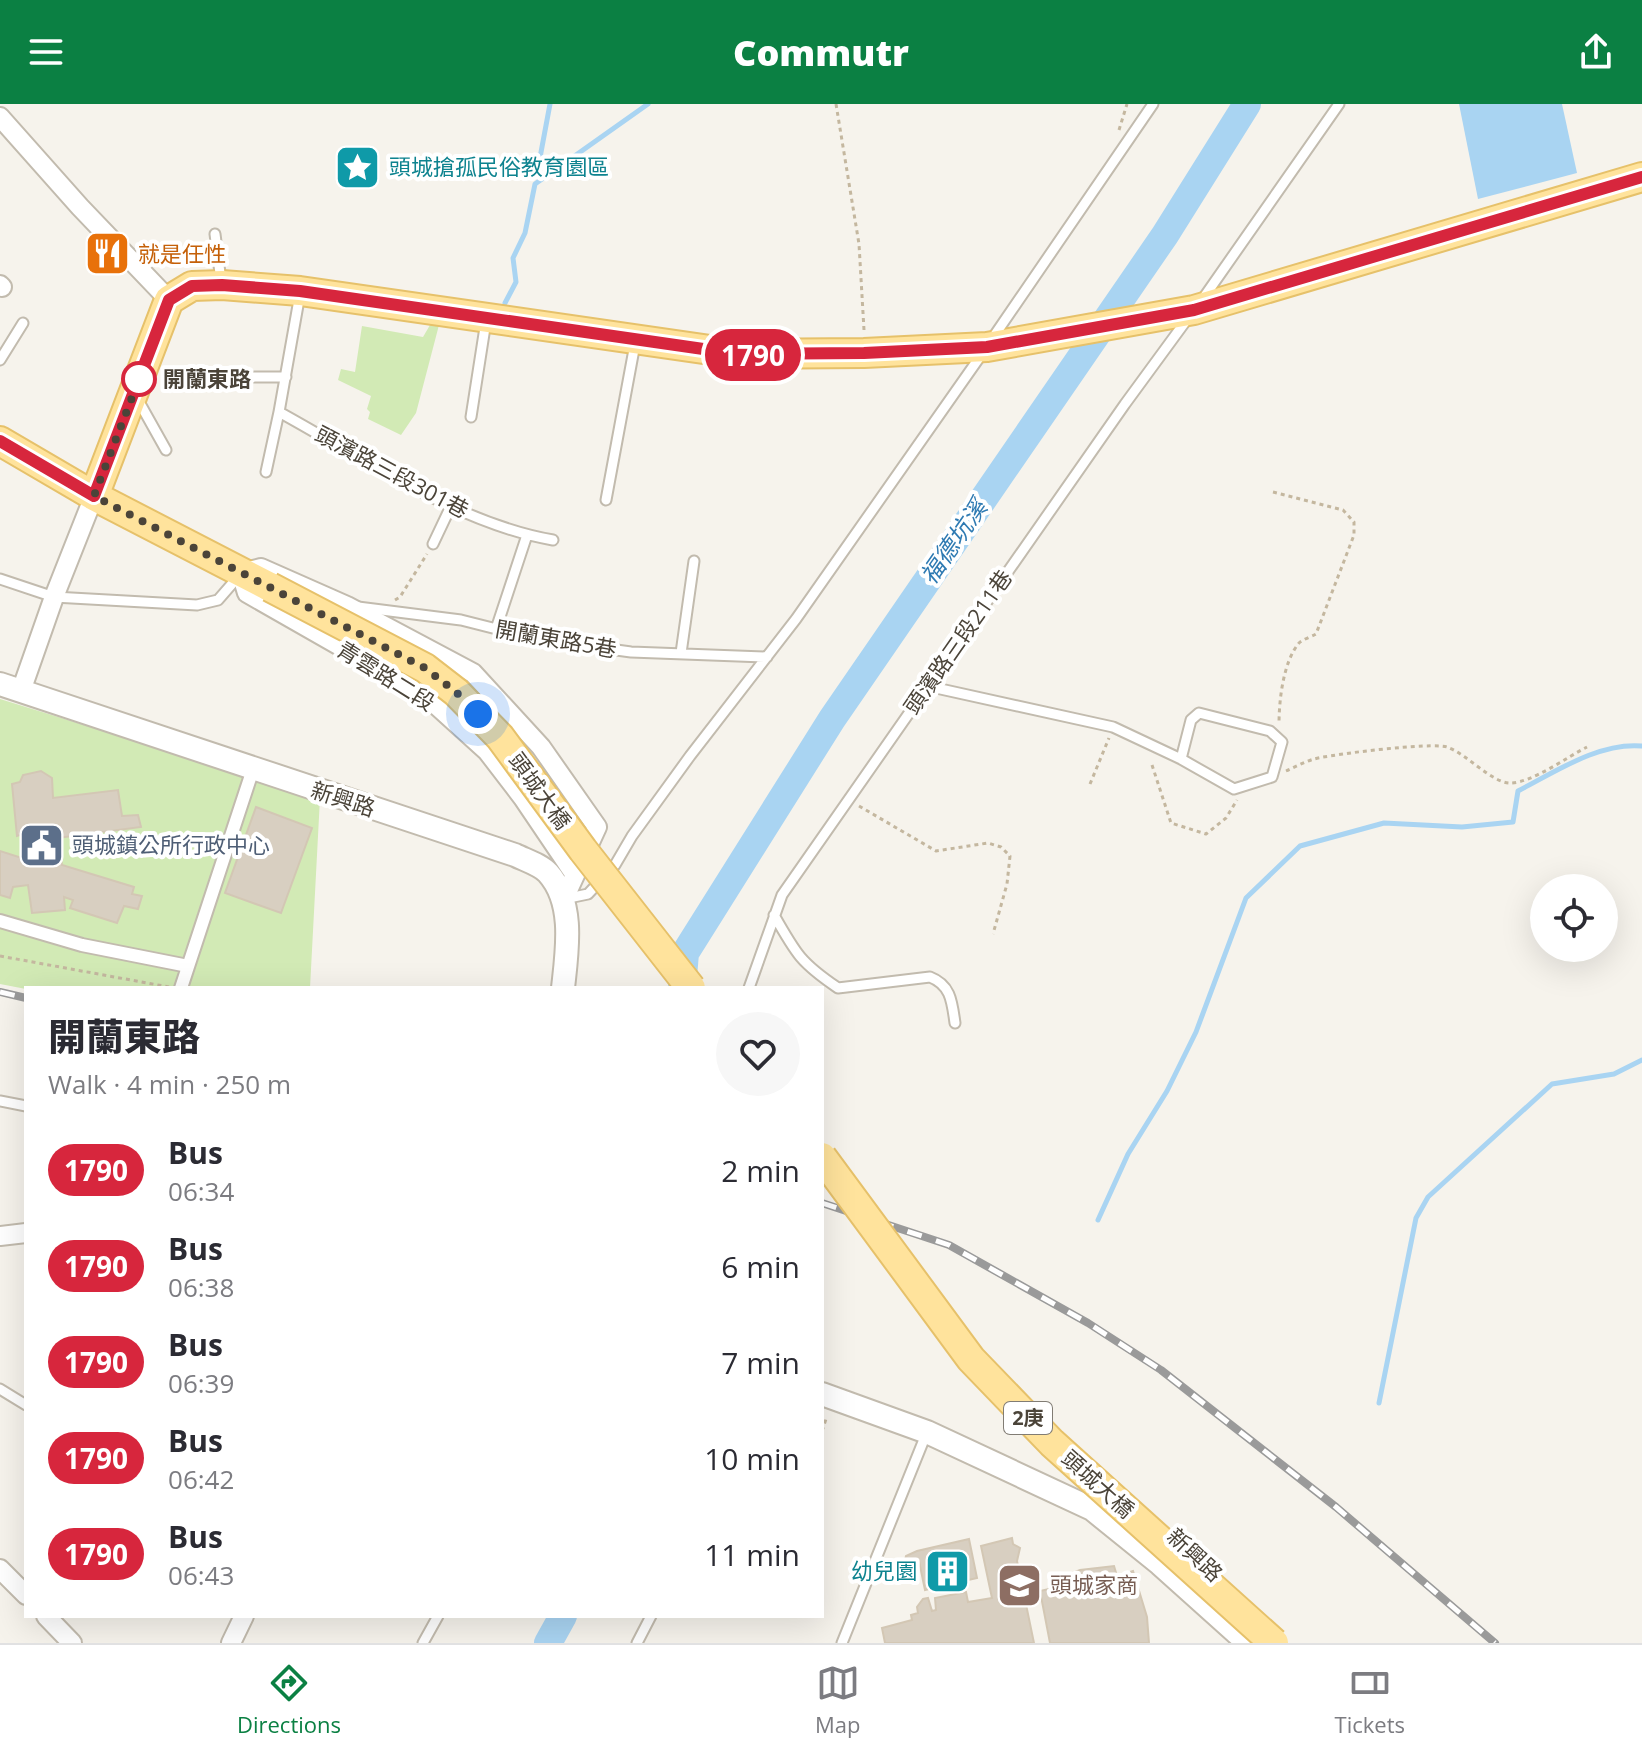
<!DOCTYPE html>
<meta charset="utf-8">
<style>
:root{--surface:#fff;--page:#f7f7f7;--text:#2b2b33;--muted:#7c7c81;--line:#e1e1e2;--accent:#0b8043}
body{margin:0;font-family:"Open Sans","Noto Sans TC",sans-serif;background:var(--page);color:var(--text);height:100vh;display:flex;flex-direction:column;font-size:30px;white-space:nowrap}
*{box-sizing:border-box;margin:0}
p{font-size:26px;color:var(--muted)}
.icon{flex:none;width:44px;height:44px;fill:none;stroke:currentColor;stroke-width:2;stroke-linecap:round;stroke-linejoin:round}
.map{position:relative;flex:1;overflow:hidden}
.side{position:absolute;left:24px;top:882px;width:800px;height:632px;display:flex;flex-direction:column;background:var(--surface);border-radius:0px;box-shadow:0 8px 32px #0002}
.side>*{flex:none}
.badge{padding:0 16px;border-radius:26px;font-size:28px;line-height:52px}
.buttons{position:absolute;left:1530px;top:770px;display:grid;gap:16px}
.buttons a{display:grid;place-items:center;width:88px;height:88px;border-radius:50%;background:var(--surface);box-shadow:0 8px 32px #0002;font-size:40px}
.you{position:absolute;width:40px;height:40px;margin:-20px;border:6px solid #fff;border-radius:50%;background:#1a73e8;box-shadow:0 0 0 12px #1a73e833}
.map>.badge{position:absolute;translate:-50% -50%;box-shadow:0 0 0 4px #fff}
.round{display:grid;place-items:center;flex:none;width:84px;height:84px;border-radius:42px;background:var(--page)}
.summary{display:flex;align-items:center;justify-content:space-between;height:136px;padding:0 24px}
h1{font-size:38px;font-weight:800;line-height:60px}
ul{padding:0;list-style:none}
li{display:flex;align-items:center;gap:24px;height:96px;padding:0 24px}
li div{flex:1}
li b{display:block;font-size:30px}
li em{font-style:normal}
li .badge{min-width:88px;font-weight:700;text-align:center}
header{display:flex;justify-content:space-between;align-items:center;height:104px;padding:0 24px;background:var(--accent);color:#fff;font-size:36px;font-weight:800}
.dock{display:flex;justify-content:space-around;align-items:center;height:112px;border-top:2px solid var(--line);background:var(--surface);font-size:22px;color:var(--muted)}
.dock a{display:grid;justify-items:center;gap:4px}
.dock .selected{color:var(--accent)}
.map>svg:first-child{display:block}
.green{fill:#d2eab5}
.water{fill:#a9d4f2}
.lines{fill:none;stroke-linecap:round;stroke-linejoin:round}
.stream{stroke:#a9d4f2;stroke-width:5}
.river{stroke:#a9d4f2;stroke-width:28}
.building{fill:#d8cfc1;stroke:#d3c7b4;stroke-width:2}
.service-casing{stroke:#c2bbae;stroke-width:13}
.pedestrian-casing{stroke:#c2bbae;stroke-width:16}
.minor-casing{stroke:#c2bbae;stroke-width:22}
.tertiary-casing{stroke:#c2bbae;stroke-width:26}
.primary-casing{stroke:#e6c16a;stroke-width:32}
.path{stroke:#c4b79f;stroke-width:3;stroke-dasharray:4 4;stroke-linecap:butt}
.service{stroke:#fff;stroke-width:9}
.pedestrian{stroke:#fff;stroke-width:12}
.minor{stroke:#fff;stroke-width:18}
.tertiary{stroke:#fff;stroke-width:22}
.primary{stroke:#ffe39c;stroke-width:28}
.rail-casing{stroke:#9a9a9a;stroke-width:8}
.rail{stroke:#fff;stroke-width:5;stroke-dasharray:15;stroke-linecap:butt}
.primary-bridge-casing{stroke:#e6c16a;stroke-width:32;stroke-linecap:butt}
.primary-bridge{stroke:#ffe39c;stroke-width:28}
.line-casing{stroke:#fff;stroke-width:18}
.line{stroke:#d7263d;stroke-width:12}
.walk{stroke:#4b4439;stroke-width:8;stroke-dasharray:0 14.4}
.stop-dot{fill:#fff;stroke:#d7263d;stroke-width:4}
.labels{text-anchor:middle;stroke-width:8;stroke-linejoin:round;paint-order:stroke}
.shield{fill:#fff;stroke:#817c74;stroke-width:2}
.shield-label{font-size:20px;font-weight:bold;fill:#4b4439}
.culture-label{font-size:22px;fill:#0d838f;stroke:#fff;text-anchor:start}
.food-label{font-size:22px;fill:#c56008;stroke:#fff;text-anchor:start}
.stop-label{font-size:22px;font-weight:bold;fill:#4b4439;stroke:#fff;text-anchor:start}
.street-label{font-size:22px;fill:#4b4439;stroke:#fff}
.service-label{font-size:22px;fill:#4e5e75;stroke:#fff;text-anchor:start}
.education-label{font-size:22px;fill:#785e54;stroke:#fff;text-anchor:start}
.water-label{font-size:24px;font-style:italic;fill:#2e7ab2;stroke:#fff}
</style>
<header><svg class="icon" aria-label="menu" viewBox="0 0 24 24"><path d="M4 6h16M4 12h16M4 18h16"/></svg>Commutr<svg class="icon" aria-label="share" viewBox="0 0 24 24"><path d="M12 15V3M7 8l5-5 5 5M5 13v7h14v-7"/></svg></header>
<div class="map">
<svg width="1642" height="1539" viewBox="0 0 1642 1539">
<rect width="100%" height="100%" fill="#f6f3ec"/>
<!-- green -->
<path class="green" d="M430,221H439L416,309L401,331L368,315L370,308L367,305L371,292L338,276L341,265L355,268L362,222L423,233Z
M0,595L320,694L310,884L26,885L0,880Z"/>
<!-- water -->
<path class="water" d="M1459,0H1562L1577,69L1478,95Z"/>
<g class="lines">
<!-- stream -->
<path class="stream" d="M539,59L550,0
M505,199L516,178L513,154L525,129L535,80L648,0
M1098,1116L1128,1050L1167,987L1196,928L1246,794L1300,742L1384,719L1462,723L1513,718L1518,687C1555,668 1599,638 1642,642
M1379,1299L1416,1114L1428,1093L1552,980L1614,970L1642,956"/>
<!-- river -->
<path class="river" d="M682,884L685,849L832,615L1165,131L1247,0
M548,1539L563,1512"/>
</g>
<!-- building -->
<path class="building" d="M41,667L52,674L53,694L118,686L122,712L138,711L141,723L57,734L62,761L134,783L132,790L142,792L138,805L124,802L117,819L70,804L73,796L64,793L65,806L32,809L28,781L13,783L10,794L0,791V747L25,755L23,730L17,732L12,680L20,678L23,671Z
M256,703L312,724L281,809L225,789Z
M1012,1434L1013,1440L1020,1444L1017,1457L1034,1539H885L882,1524L912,1516L911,1511L918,1509L917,1503L923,1495L928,1494L932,1507L936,1506L935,1494L966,1488L968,1498L992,1494L981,1442Z
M969,1435L977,1474L925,1486L919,1457L910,1460L905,1456L906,1452L917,1447Z
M1114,1462L1117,1472L1133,1467L1147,1513L1149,1539H1050L1040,1487L1058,1483L1057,1475L1080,1466Z"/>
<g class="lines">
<defs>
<path id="service" d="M215,130L221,177
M1202,196L1339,0
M992,235L1153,0
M0,256L23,219
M221,273H286
M138,296L166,346
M279,308C363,354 459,420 553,436
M471,313L486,217
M266,368L279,308L300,190
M606,396L635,240
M433,440L451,402
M0,475L54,493L197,501L218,496L238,473
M358,503L461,516L536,535L631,548L767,553
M496,525L527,431
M681,549L694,457
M927,582L1113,623L1181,655L1234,685L1272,673L1282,638L1270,627L1199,609L1191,616L1181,655
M564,795L588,790L615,761L632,732L690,652L796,515L984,247
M774,811C796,850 801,859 838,884L930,873C951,881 952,898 955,919
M749,884L782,791L1125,300L1188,214
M0,997L26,1002
M0,1285L26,1301
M423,1539L438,1512
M637,1539L651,1512
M842,1539L927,1328"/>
<path id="pedestrian" d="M0,817L82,841L188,862
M181,884L253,665"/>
<path id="minor" d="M0,13L80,103L169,196
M0,181L2,183
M21,587L54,493L94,392
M564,795L597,723L541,643L473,569L347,502L261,464L241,469L247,489L424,590L487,647L523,694L575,771
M0,1132L26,1129
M0,1465L26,1491
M46,1512L72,1539
M231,1539L244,1512"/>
<path id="tertiary" d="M0,580L515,751C525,756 541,761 548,769C575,799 567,847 563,884
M822,1290L927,1328L1092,1405L1160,1460L1248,1539"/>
<path id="primary" d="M0,337L94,392L270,483
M94,392L169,196L192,182L222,181L300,187L738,250L864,249L987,243L1194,206L1642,73"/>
</defs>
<!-- service casing -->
<use href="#service" class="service-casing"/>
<!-- pedestrian casing -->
<use href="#pedestrian" class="pedestrian-casing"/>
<!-- minor casing -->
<use href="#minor" class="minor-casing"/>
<!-- tertiary casing -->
<use href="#tertiary" class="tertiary-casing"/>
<!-- primary casing -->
<use href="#primary" class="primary-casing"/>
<!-- path -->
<path class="path" d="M836,0L859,140L864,226
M1119,26L1127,0
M1273,388L1343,406L1354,418V431L1316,530C1311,533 1303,535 1299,539C1283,558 1279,597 1279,620
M395,496L400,493L427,450
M1152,661L1171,719L1206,730L1226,714L1237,696
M1286,667C1295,663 1304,658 1314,655C1333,650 1432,638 1447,643C1467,650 1492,679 1510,679C1532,679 1567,653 1587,643
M1090,680L1109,634
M859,702L936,747L988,739L1001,743L1010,752L1007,780L993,830
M0,852L169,883
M822,1327L827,1312"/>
<!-- service -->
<use href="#service" class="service"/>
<!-- pedestrian -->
<use href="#pedestrian" class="pedestrian"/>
<!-- minor -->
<use href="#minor" class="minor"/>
<!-- tertiary -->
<use href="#tertiary" class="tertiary"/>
<!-- primary -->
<use href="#primary" class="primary"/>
<defs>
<path id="rail" d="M0,888L26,894
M822,1099L949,1141L1088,1219L1161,1266L1336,1403L1495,1539"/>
</defs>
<!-- rail casing -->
<use href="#rail" class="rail-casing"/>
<!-- rail -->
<use href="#rail" class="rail"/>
<defs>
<path id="primary-bridge" d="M270,483L425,564L456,588L500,633L583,746L691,884
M822,1053L971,1255L1052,1339L1274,1539"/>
</defs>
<!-- primary-bridge casing -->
<use href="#primary-bridge" class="primary-bridge-casing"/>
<!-- primary-bridge -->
<use href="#primary-bridge" class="primary-bridge"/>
</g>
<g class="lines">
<defs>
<path id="line" d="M0,337L94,392L169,196L192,182L222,181L300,187L738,250L864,249L987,243L1194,206L1642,73"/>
</defs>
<!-- line casing -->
<use href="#line" class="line-casing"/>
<!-- line -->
<use href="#line" class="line"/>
<!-- walk -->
<path class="walk" d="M139,275L143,265L94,392L425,564L456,588L478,610"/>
</g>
<!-- icons -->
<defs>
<symbol id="sight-square" viewBox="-11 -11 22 22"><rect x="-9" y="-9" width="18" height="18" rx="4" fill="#0f9aa8" stroke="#fff"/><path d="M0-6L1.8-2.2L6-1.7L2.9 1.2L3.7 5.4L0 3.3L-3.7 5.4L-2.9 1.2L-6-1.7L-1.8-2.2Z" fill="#fff"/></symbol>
<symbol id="restaurant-square" viewBox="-11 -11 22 22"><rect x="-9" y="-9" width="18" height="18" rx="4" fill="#e8710a" stroke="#fff"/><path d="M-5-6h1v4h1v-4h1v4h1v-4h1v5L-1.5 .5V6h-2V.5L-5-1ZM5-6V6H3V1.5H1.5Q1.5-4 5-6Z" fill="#fff"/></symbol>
<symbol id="civic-square" viewBox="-11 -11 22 22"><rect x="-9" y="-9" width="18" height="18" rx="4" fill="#5c6f8a" stroke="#fff"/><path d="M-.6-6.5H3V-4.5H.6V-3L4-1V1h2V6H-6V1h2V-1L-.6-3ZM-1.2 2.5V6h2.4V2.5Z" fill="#fff"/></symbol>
<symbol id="building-square" viewBox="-11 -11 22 22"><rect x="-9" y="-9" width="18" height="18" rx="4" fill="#0f9aa8" stroke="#fff"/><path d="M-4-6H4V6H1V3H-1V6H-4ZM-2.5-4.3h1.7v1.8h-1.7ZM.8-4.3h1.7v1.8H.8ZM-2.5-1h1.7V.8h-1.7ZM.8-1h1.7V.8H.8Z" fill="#fff"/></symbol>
<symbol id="school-square" viewBox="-11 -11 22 22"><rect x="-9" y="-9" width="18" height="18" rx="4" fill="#8d6e63" stroke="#fff"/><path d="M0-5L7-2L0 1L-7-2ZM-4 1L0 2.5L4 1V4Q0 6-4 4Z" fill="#fff"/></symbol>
</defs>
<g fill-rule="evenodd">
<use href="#sight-square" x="332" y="38" width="51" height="51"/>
<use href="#restaurant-square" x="82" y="124" width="51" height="51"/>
<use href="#civic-square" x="16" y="716" width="51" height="51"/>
<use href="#building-square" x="922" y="1442" width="51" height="51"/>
<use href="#school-square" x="994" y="1456" width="51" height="51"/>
</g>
<!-- markers -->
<circle class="stop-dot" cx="139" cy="275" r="16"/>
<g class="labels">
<!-- shield labels -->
<rect class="shield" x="1004" y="1298" width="48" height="32" rx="6"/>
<g class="shield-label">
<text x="1028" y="1321">2庚</text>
</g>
<!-- culture labels -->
<g class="culture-label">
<text x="389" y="71">頭城搶孤民俗教育園區</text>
<text x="917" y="1475" text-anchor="end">幼兒園</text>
</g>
<!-- food labels -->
<g class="food-label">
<text x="138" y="158">就是任性</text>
</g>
<!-- stop labels -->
<g class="stop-label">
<text x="163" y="283">開蘭東路</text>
</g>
<!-- street labels -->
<g class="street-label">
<text transform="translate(392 368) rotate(28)" y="8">頭濱路三段301巷</text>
<text transform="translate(556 535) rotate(10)" y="8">開蘭東路5巷</text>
<text transform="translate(958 538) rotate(-55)" y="8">頭濱路三段211巷</text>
<text transform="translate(386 572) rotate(32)" y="8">青雲路二段</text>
<text transform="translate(540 687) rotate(54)" y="8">頭城大橋</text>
<text transform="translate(343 695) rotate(18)" y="8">新興路</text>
<text transform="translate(1098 1380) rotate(42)" y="8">頭城大橋</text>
<text transform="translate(1195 1451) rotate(43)" y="8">新興路</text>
</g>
<!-- service labels -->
<g class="service-label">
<text x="72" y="749">頭城鎮公所行政中心</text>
</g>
<!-- education labels -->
<g class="education-label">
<text x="1050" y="1489">頭城家商</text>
</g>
<!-- water labels -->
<g class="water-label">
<text transform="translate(954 438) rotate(-55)" y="8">福德坑溪</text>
</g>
</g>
</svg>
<div class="buttons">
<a><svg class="icon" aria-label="locate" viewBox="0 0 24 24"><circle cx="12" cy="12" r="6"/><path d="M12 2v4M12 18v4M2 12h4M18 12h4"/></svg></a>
</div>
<div class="you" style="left:478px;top:610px"></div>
<b class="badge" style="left:753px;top:251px;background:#d7263d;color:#fff">1790</b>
<section class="side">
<div class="summary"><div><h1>開蘭東路</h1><p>Walk · 4 min · 250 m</p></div><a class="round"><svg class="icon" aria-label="heart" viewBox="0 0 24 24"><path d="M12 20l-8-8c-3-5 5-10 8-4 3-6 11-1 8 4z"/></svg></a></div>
<ul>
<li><span class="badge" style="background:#d7263d;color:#fff">1790</span><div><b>Bus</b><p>06:34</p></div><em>2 min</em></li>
<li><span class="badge" style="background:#d7263d;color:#fff">1790</span><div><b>Bus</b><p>06:38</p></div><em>6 min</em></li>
<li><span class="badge" style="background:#d7263d;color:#fff">1790</span><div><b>Bus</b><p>06:39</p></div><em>7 min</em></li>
<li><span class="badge" style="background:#d7263d;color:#fff">1790</span><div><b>Bus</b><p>06:42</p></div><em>10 min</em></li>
<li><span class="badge" style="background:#d7263d;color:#fff">1790</span><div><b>Bus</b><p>06:43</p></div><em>11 min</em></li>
</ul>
</section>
</div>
<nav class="dock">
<a class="selected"><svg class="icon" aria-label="directions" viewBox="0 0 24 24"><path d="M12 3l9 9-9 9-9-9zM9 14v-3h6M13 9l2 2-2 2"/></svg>Directions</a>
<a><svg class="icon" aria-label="map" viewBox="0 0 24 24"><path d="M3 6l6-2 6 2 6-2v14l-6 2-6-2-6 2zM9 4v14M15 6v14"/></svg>Map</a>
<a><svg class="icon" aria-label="tickets" viewBox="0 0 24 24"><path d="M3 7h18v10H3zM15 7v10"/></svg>Tickets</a>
</nav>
